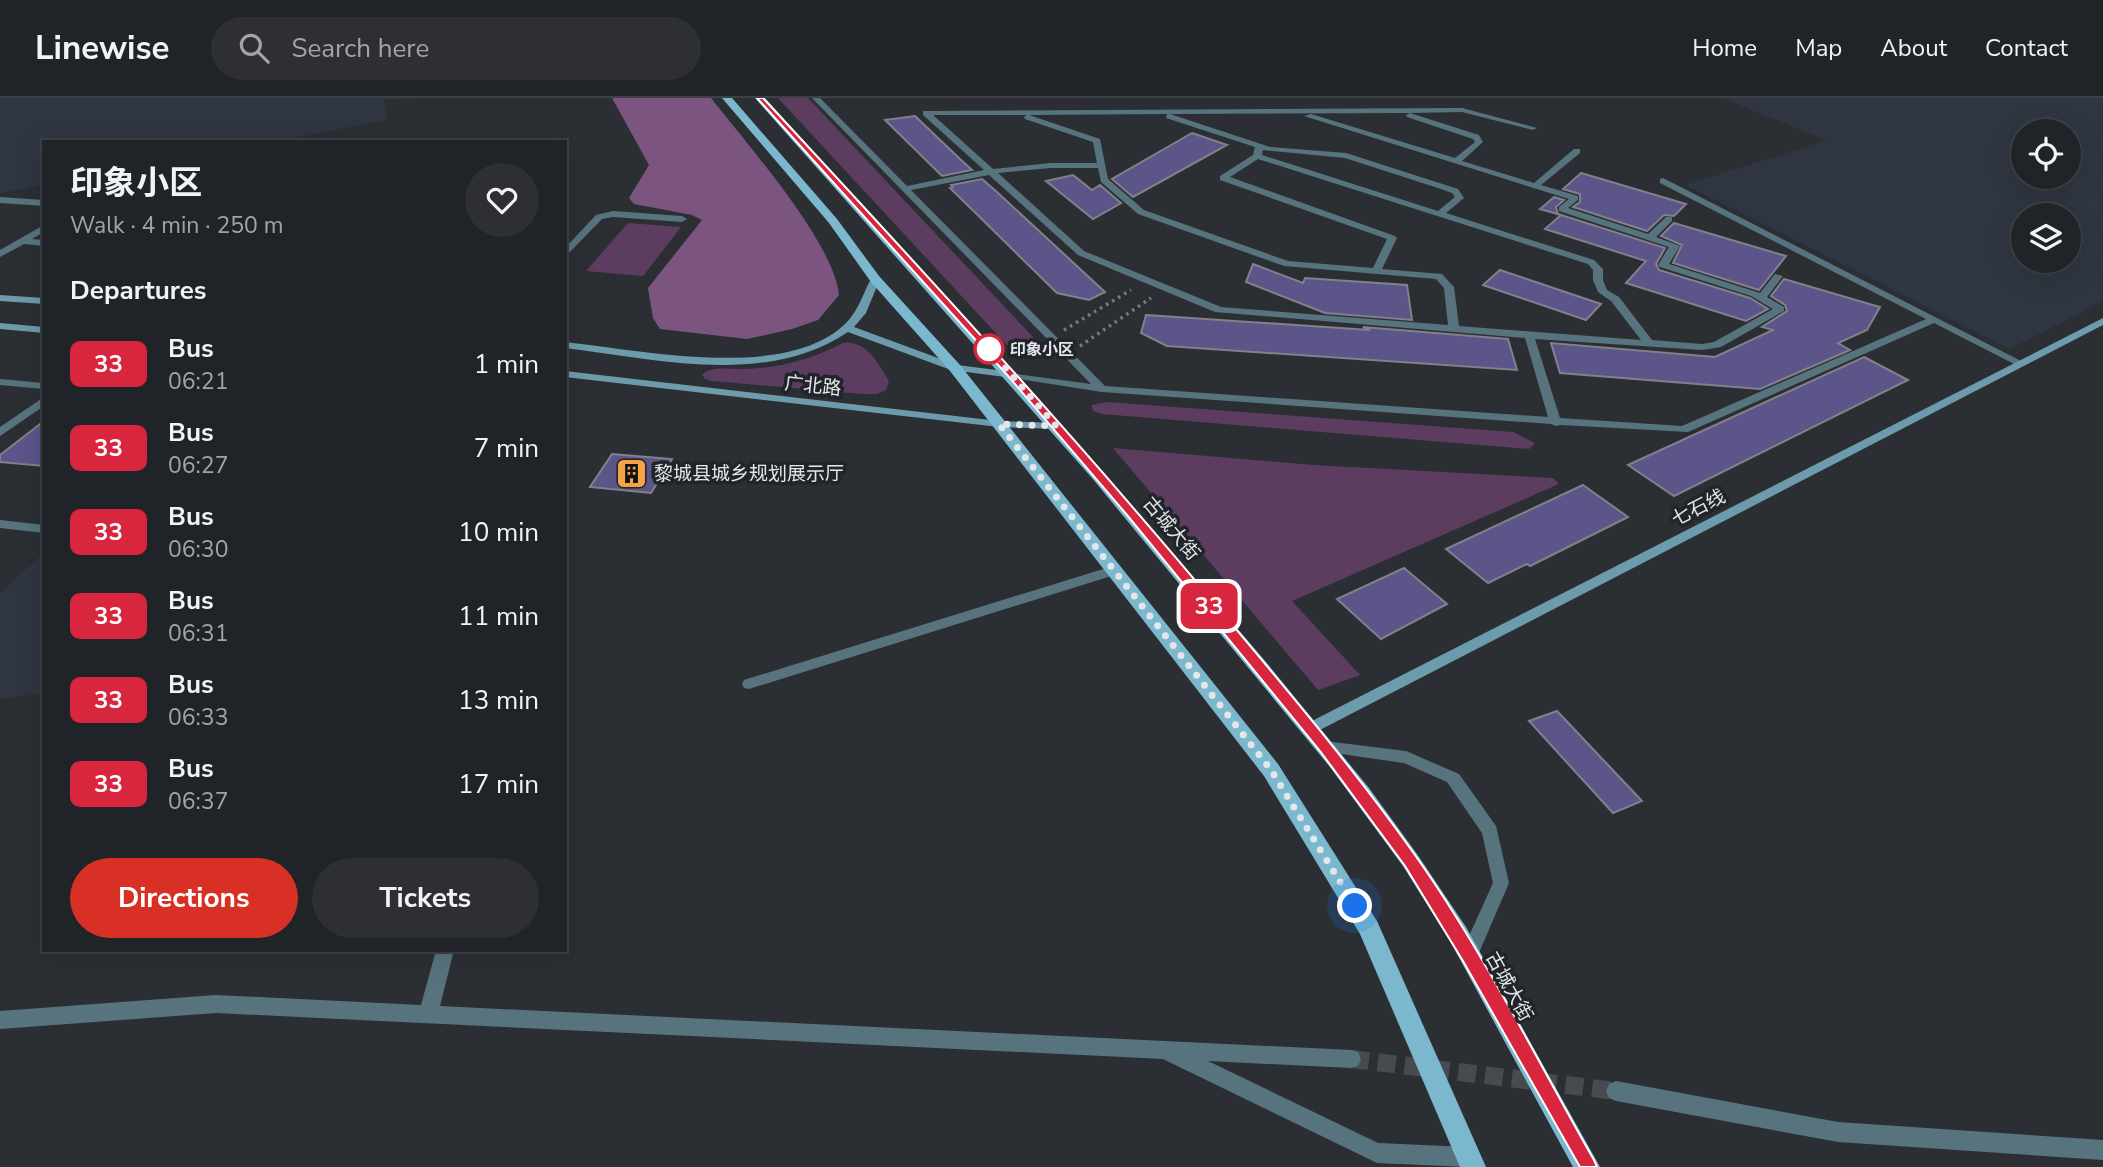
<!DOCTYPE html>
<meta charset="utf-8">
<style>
:root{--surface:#202327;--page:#2d2f33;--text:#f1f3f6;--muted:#a2a4a7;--line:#3d4044;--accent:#d93025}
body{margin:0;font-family:"Nunito Sans","Noto Sans SC",sans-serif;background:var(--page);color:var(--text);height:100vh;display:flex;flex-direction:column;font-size:26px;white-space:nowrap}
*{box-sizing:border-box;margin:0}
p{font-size:23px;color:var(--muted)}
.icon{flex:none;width:38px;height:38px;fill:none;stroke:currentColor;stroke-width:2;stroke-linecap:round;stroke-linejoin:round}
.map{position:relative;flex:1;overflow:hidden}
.side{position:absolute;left:42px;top:42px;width:525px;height:812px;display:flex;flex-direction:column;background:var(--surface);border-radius:0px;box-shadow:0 7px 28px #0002,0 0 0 2px var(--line)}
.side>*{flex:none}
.badge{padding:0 14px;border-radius:10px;font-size:24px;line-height:46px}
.controls{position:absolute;left:2011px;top:21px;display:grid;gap:14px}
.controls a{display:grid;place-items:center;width:70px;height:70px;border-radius:50%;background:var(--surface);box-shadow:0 7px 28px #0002,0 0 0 2px var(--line);font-size:35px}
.you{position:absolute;width:35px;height:35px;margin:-18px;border:5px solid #fff;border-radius:50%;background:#1a73e8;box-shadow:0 0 0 10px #1a73e833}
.map>.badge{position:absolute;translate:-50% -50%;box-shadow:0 0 0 4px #fff}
h2{padding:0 28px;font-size:26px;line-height:63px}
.round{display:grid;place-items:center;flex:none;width:74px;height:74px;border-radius:37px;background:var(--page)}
.overview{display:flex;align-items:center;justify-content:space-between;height:119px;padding:0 28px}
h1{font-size:33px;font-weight:700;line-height:52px}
.button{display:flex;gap:14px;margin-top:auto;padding:14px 28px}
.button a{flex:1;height:80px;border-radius:42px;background:var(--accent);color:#fff;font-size:28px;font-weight:700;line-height:80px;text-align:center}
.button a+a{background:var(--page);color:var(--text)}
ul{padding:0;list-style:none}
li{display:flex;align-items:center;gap:21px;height:84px;padding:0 28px}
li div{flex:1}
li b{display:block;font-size:26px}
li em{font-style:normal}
li .badge{min-width:77px;font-weight:700;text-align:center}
header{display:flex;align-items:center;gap:42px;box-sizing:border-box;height:98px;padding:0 35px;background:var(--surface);border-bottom:2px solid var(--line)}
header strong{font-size:33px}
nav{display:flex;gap:38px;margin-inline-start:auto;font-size:24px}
.search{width:490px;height:63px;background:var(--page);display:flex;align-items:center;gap:18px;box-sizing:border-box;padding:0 24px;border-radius:38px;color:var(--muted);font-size:26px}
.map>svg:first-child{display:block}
.built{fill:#2f3641;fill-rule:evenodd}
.green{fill:#5c3d5f}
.forest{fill:#7c5480}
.building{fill:#5c5589;stroke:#828189;stroke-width:2}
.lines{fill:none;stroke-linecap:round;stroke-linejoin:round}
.street-tunnel{stroke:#474a4f;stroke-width:18;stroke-dasharray:18 9;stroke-linecap:butt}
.path{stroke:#787c80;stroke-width:3.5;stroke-dasharray:2.5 4.5;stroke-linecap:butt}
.lane{fill:#57747e;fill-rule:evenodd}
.street{fill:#57747e;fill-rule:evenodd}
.secondary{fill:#6c9bab;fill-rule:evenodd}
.primary{fill:#7bb8ce;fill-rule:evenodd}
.line{fill:#d7263d;stroke:#fff;stroke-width:2}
.walk{stroke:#e3e6ea;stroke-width:7;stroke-dasharray:0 12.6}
.stop-dot{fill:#fff;stroke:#d7263d;stroke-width:3.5}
.labels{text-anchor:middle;stroke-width:7;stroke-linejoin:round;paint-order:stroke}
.far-stop-label{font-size:16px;font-weight:bold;fill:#e3e6ea;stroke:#21252a;text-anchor:start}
.street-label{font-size:19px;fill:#e3e6ea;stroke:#21252a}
.poi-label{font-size:19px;fill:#e3e6ea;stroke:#21252a;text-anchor:start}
</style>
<header>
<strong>Linewise</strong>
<div class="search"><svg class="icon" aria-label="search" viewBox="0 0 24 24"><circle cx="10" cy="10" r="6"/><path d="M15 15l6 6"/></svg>Search here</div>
<nav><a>Home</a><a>Map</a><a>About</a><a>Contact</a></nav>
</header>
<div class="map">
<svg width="2103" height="1069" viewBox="0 0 2103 1069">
<rect width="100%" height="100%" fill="#2b2f34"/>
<!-- built -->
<path class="built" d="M0,0H413L384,2L387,22L271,44H44V87L0,95Z
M1722,0H2103V203L2010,251L1686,87L1827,42ZM2068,33V79H2023V33ZM2068,117V163H2023V117Z
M44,455V595L0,601V495Z"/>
<!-- green -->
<path class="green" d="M778,0H808L1033,239V249L1018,259Z
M628,125L681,129L643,178L586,173Z
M843,245C867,242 878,265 889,283L886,292L877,296H862L712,283L705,281L702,277C712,267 730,272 743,271C779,270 811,262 843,245Z
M1108,304L1513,334L1535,345L1529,351L1102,316L1093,313L1091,307Z
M1113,350L1313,367L1553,380L1559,386L1292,503L1360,577L1318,592Z"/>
<!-- forest -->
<path class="forest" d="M612,0H711C746,45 834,144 839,197L818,222L792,231L747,241L660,231L653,220L648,190L702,122L692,117L634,106L629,100L649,67Z"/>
<!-- building -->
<path class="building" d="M915,18L960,61L972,72L942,78L885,22Z
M1192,35L1227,47L1133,99L1112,81Z
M1581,75L1686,106L1674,118L1664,117L1647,133L1573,109L1580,104V96L1563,91Z
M1073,77L1092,92L1100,87L1121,105L1093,121L1046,83Z
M982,81L998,95L1105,194L1089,202L1057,195L950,90L953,89L951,87Z
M1554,99L1564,102L1556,109L1558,116L1665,150L1656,166L1659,172L1750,200L1768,211L1746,223L1626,185L1646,163L1545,131L1561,117L1540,111Z
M1674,125L1786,158L1759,192L1673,165L1682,147L1661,138Z
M1253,166L1303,185L1305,180L1407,187L1412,222L1325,215L1246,184Z
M1500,172L1601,206L1586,222L1483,187Z
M1784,181L1880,209L1867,232L1838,245L1850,252L1760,291L1560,275L1551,245L1715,259L1773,232L1762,229L1787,213L1785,207L1771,198Z
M1146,217L1370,232L1363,229L1508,241L1517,272L1167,248L1141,235Z
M1864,259L1908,282L1674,398L1628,367Z
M44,323V368L0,364V357Z
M612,356L672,361L651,395L590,389Z
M1583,387L1628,419L1530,468L1527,466L1488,485L1446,451Z
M1404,470L1447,506L1381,541L1337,501Z
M1557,613L1642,703L1613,715L1529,623Z"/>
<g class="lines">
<!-- street-tunnel -->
<path class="street-tunnel" d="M1351,961L1616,993"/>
<!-- path -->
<path class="path" d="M1064,232L1131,192
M1080,248L1151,200"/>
<!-- lane -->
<path class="lane" d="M0,99L44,102V108L0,105Z
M613,113L682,118L687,121L682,124L613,119L602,121L565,159V150L596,117Z
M44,127V134L32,141L44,142V148L24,146L0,159V152Z
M0,281L44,285V291L0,287Z
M44,299V308L0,338V329Z
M0,422L44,427V435L0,430Z
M1325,643L1406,653L1459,676L1496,728L1509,785L1475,864L1469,866L1463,864L1460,858L1493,785L1482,735L1447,684L1404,665L1320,653L1317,649L1320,645Z"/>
<!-- street -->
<path class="street" d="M812,0H820L907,88L984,72L923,17V13H926L1462,10L1537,30L1533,32L1462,14L1410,15L1479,37L1483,44L1462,63L1534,85L1574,51H1580V55L1541,87L1578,98V102L1568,110L1648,136L1666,119H1672V123L1656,139L1680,148L1669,166L1760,195L1775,176L1783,178L1767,199L1784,209V213L1721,249L1702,252L1535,241L1560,320L1682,328L1926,221L1660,85V81L1663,80L2025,265L2020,268L2016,267L1934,225L1688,334L1561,327L1556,328L1551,326L1102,294L1013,280L1009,279V275L1091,286ZM1410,15L1406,17L1407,19L1473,41L1475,44L1455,60L1311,16L1304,18L1569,101L1559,109V113L1669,149L1658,167L1660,169L1751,198L1773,211L1714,244L1702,246L1652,242L1619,199L1607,192L1603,182V171L1594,162L1446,115L1464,100L1458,91L1346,55L1270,49L1170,16ZM1167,16L1166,20L1255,49L1253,57L1220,78V82L1387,141L1373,170L1288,163L1144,112L1108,81L1100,41L1029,17ZM933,17H1027L1024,19L1025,21L1093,44L1097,65H1051L993,71ZM1263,52L1345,60L1441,91L1452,95L1455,99L1438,113L1262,57ZM1258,61L1588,166L1593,172V182L1598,194L1611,203L1641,242L1459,228L1454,189L1442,176L1382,171L1397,140L1395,138L1230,79ZM1051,70H1098L1101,84L1138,116L1284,168L1436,181L1444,190L1448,227L1221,209L1084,153L998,75ZM989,77L1078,157L1215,214L1525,240L1548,319L1105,288L911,92Z
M1116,467L1121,469L1123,472L1121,475L749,591L744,590L742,586L744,582Z
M436,852H454L440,908L1351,952L1358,954L1361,961L1358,968L1351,970L1208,963L1378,1045L1468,1049L1475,1052L1478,1059L1475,1066L1468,1069L1377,1065L1163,961L216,915L0,931V913L216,897L421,907Z
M1616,983L1838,1024L2103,1042V1062L1838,1044L1616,1003L1609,1000L1606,993L1609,986Z"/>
<!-- secondary -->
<path class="secondary" d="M872,179L880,181L866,215L854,229L957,267L1013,274L1018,277L1013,280L951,272L848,234C766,289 657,261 565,250V244C640,252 787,284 846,225C859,212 863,195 872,179Z
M0,197L44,200V206L0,203Z
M2103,220V227L1316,634H1306L1303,630L1306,626Z
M0,225L44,229V235L0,231Z
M565,273L999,323L1056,325L1062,328L1056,331L999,329L565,279Z"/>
<!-- primary -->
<path class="primary" d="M722,0H732L837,121L879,178L960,267L1278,666L1377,823L1486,1069H1460L1360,836L1264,678L950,273L871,184L829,125Z
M755,0H765L1103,374L1266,564L1369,690L1417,756L1466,829L1600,1069H1573L1450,843L1403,768L1330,669L1092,380Z"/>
</g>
<!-- line -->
<path class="line" d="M757,0H763C918,167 1073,336 1220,512C1287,592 1355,672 1415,757C1483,853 1536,960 1594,1062L1597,1069H1580L1463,863L1405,768L1320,653L1127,417L1009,279Z"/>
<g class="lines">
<!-- walk -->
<path class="walk" d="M989,251L1056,328L999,326L1271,672L1355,808"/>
</g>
<!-- icons -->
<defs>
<symbol id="building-square" viewBox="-11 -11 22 22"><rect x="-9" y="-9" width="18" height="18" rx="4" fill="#f6a247" stroke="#21252a"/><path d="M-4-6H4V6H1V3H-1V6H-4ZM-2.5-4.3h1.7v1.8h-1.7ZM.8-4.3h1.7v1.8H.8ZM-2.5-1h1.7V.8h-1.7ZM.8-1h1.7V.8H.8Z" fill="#111"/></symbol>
</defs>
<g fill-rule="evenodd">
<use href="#building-square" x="614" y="358" width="35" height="35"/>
</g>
<!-- markers -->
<circle class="stop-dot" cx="989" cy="251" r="14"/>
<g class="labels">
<!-- far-stop labels -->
<g class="far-stop-label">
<text x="1010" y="257">印象小区</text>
</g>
<!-- street labels -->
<g class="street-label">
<text transform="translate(813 287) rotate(6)" y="7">广北路</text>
<text transform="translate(1698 409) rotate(-27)" y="7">七石线</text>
<text transform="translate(1172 430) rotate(50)" y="7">古城大街</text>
<text transform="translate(1510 888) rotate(61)" y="7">古城大街</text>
</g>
<!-- poi labels -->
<g class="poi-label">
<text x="654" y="382">黎城县城乡规划展示厅</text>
</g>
</g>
</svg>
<div class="controls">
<a><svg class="icon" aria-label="locate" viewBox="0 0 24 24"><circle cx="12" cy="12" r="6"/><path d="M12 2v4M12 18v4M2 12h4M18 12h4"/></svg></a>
<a><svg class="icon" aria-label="layers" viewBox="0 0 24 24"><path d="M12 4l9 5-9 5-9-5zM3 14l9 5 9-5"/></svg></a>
</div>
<div class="you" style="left:1355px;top:808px"></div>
<b class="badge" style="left:1209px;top:508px;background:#d7263d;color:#fff">33</b>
<section class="side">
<div class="overview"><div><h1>印象小区</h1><p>Walk · 4 min · 250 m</p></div><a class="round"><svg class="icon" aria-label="heart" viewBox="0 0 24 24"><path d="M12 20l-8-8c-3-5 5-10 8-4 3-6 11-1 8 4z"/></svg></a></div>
<h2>Departures</h2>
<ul>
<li><span class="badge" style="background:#d7263d;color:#fff">33</span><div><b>Bus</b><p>06:21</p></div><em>1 min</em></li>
<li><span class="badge" style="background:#d7263d;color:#fff">33</span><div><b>Bus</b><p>06:27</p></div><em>7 min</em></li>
<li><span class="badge" style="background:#d7263d;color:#fff">33</span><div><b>Bus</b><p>06:30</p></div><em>10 min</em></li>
<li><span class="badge" style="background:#d7263d;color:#fff">33</span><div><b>Bus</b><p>06:31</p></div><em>11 min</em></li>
<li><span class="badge" style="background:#d7263d;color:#fff">33</span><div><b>Bus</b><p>06:33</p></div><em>13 min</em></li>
<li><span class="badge" style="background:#d7263d;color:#fff">33</span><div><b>Bus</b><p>06:37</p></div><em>17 min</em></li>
</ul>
<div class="button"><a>Directions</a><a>Tickets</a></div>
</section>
</div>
